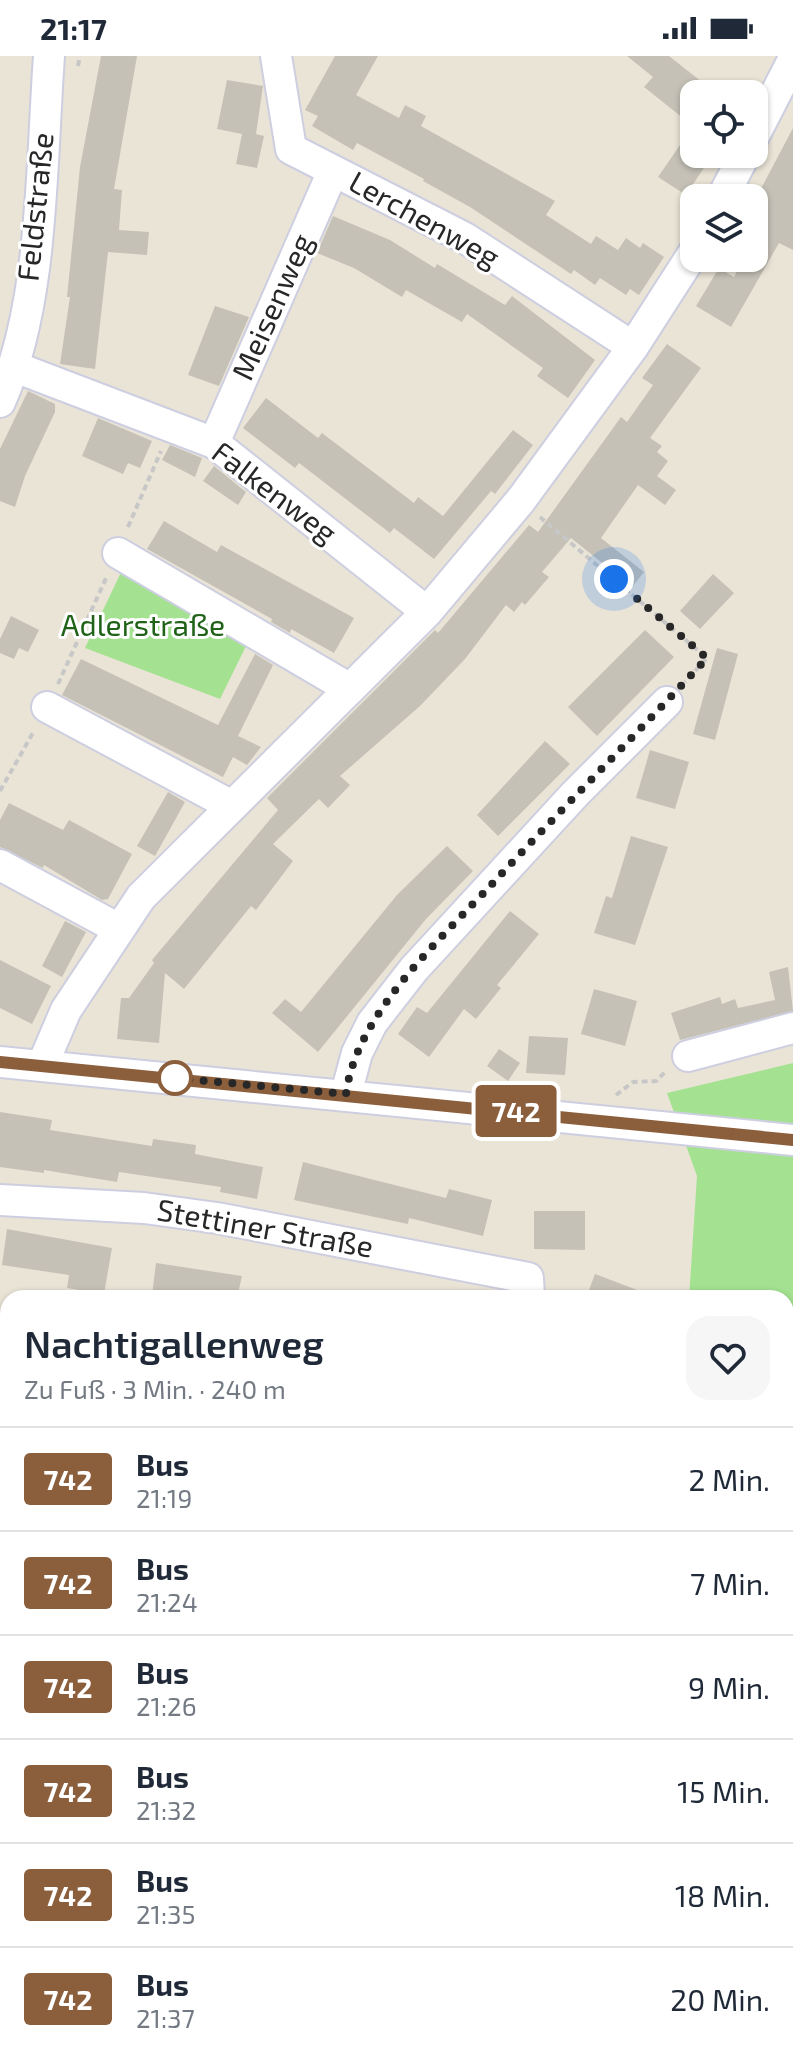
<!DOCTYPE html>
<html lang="de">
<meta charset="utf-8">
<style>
:root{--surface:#fff;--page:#f6f6f7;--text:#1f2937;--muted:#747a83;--line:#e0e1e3}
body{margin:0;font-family:"Exo 2",sans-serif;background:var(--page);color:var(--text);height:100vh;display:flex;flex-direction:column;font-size:30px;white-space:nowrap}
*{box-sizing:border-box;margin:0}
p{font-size:26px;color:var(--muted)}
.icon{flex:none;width:44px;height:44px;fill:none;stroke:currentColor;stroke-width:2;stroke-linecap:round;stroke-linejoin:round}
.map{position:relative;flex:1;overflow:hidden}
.side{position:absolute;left:0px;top:1234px;width:794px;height:778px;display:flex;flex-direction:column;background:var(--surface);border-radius:24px 24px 0 0;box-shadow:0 2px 6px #0004}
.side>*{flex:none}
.badge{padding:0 16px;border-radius:6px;font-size:28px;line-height:52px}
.buttons{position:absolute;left:680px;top:24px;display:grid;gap:16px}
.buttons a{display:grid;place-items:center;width:88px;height:88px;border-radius:16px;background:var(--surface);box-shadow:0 2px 6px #0004;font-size:40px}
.you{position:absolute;width:40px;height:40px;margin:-20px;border:6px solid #fff;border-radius:50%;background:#1a73e8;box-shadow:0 0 0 12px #1a73e833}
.map>.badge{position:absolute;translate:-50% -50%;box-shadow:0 0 0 4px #fff}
.round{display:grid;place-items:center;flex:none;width:84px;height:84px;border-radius:24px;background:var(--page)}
.headline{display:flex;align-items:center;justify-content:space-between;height:136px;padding:0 24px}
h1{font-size:38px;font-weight:600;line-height:60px}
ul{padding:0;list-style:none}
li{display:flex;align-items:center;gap:24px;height:104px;padding:0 24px;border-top:2px solid var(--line)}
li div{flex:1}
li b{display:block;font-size:30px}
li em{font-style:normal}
li .badge{min-width:88px;font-weight:700;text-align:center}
.status{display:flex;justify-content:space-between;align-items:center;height:56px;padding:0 40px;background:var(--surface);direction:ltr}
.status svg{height:22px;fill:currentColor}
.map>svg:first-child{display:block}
.education{fill:#ede4c5}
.green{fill:#a4e292}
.building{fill:#c5c1b7}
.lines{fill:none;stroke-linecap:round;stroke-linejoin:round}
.minor-casing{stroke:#cdcee0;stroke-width:34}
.path{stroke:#c7c7c7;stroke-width:4;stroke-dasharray:6 4;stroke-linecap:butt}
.minor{stroke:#fff;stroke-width:30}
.line-casing{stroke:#fff;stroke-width:18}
.line{stroke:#8b5e3c;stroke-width:12}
.walk{stroke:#272727;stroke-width:8;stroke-dasharray:0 14.4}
.stop-dot{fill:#fff;stroke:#8b5e3c;stroke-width:4}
.labels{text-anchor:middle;stroke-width:6;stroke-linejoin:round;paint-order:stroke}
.street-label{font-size:30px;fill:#272727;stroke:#fff}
.park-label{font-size:30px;fill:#1f6218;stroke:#fff}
</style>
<div class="status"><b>21:17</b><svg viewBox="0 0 49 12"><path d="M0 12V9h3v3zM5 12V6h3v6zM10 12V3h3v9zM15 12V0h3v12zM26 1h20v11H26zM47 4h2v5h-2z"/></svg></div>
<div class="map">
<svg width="793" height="2011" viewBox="0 0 793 2011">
<rect width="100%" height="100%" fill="#eae4d7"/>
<!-- education -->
<path class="education" d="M527,2004H714V2011H524Z"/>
<!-- green -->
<path class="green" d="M124,510L249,584L220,643L85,592Z
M793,1007V1623H786V1242H689L697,1120L667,1037Z
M786,1802L793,1803V2011H714V2004H786Z"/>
<!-- building -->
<path class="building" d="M101,0H137L114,133L122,134L119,174L149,176L147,199L108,196L95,313L60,308L70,241H67L80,111Z
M335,0H378L356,39L399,62L405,49L426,60L421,70L555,145L546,159L591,188L596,180L618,194L626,182L640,192L643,187L664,201L639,239L630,233L626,239L600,222L595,229L574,214L571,218L470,151L423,125L424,123L357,87L353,94L312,70L318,60L305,54Z
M627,0H669L717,38H694V98H713L686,139L658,121L693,70L644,31L653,21Z
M227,24L263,30L256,78L264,80L257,112L236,108L242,78L217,73Z
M793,72V194L779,187L731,271L696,250L719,212L734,221L744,202H754V146Z
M333,160L390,184L435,212L437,208L505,249L512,240L595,304L568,342L537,320L543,312L467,258L462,266L406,234L402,241L354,212L317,197Z
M215,250L249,261L219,330L188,319Z
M667,288L701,312L650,382L662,390L657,396L668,405L657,420L676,434L665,449L638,429L601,482L644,516L632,531L571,482L542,516L549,521L525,549L522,546L514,556L506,549L465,603L420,650L340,720L350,729L328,752L319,743L273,788L293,805L256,854L251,850L184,933L165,917L159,987L117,983L121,942H129L154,907L152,904L278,754L267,742L435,574L438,577L529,469L538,476L621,361L627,366L653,329L642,322Z
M28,335L55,348V356L25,420L15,451L0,445V393Z
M266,342L318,382L322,377L414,447L418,441L443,460L513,374L533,389L495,438L491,435L434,503L394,472L390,477L299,407L295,412L243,372Z
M98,362L152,385L140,412L128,407L123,418L82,400Z
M170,389L202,402L195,421L162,404Z
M214,410L246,436L238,449L203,425Z
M164,465L217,496L221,489L354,562L334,597L291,573L290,577L271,566L272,563L147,493Z
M713,518L734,537L700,573L680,555Z
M11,560L39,574L28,596L19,592L14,603L0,597V583Z
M645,574L674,601L597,680L568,651Z
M717,592L738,598L715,684L693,678Z
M255,598L273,609L238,680L261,691L247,709L233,701L223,721L62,639L81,603L218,669Z
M545,685L570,708L498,780L477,759Z
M650,694L689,706L675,753L636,742Z
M168,736L185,746L155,800L137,790Z
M9,747L63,774L69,764L132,798L108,843L102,844L44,809L43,812L0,791V764Z
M631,780L668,791L635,889L594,877L606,840L612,842Z
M447,790L473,815L426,863L318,996L272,957L285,943L301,956L397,839Z
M510,855L539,878L497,929L501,932L476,963L464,953L429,1001L398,978L417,951L427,957Z
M65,865L86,876L62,921L42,910Z
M0,904L51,930L32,968L0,952Z
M788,911L793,955L680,984L671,957L720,941L722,948L735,943L738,952L775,944L769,916Z
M594,933L637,945L625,990L581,978Z
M529,980L568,982L565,1019L526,1017Z
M499,993L520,1007L508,1025L487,1010Z
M0,1056L52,1064L50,1074L152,1090L153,1083L196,1089L195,1098L263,1111L257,1143L220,1136L221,1131L119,1116L117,1126L44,1114V1117L0,1111Z
M303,1106L446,1142L449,1133L492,1144L483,1180L409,1162L408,1168L294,1144Z
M534,1155H585V1194L534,1193Z
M7,1173L112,1192L104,1238L67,1232L69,1219L2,1209Z
M156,1207L242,1220L237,1242L152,1240Z
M595,1218L653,1240V1242H586Z"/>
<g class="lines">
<defs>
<path id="minor" d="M276,0L291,93L465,182L633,291
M754,80L793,4
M722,142L745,98
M15,311L214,387L427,556
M0,346C44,246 41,110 49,0
M214,387L333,115
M118,497L350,633
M47,651L232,750
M0,809L117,872
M688,1000L793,972
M0,1006L793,1084
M42,1010L66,954L141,841L427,556L521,444L633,291L694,196
M346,1038L357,997L372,967L414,913L575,738L667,646
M0,1144L144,1152L217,1162L528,1222L529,1242
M0,1390L8,1391
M0,1631L8,1635
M0,1897L8,1902
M314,2004L331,2011"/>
</defs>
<!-- minor casing -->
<use href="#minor" class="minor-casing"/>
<!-- path -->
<path class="path" d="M78,10L80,0
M540,461L707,602L685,626
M128,471L161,395
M58,628L107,520
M0,735L34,675
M616,1039L633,1026L656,1025L666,1015
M786,1941L793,1940"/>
<!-- minor -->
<use href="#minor" class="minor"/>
</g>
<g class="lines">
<defs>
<path id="line" d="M0,1006L793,1084"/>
</defs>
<!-- line casing -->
<use href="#line" class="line-casing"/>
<!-- line -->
<use href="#line" class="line"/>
<!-- walk -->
<path class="walk" d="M175,1022L346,1038C356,958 440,884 493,827C563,751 637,678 707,602L614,523"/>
</g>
<!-- markers -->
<circle class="stop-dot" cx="175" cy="1022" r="16"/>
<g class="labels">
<!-- street labels -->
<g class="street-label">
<text transform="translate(36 151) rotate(-84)" y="10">Feldstraße</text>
<text transform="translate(424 164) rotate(29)" y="10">Lerchenweg</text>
<text transform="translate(273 251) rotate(-66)" y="10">Meisenweg</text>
<text transform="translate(274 437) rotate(37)" y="10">Falkenweg</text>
<text transform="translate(265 1173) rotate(10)" y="10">Stettiner Straße</text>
</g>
<!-- park labels -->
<g class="park-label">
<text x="143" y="580">Adlerstraße</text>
</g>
</g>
</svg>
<div class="buttons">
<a><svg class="icon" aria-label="locate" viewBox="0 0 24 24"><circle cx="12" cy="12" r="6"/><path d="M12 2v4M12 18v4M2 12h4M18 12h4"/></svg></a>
<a><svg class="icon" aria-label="layers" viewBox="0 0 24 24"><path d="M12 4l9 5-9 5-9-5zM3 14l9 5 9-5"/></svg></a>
</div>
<div class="you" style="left:614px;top:523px"></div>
<b class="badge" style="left:516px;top:1055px;background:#8b5e3c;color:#fff">742</b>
<section class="side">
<div class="headline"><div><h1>Nachtigallenweg</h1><p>Zu Fuß · 3 Min. · 240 m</p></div><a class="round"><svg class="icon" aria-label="heart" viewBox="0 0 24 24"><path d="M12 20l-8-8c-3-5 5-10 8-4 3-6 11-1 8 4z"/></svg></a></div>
<ul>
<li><span class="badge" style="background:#8b5e3c;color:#fff">742</span><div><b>Bus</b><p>21:19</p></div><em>2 Min.</em></li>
<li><span class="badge" style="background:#8b5e3c;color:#fff">742</span><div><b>Bus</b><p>21:24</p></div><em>7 Min.</em></li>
<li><span class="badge" style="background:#8b5e3c;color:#fff">742</span><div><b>Bus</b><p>21:26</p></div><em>9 Min.</em></li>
<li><span class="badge" style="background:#8b5e3c;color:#fff">742</span><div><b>Bus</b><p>21:32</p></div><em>15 Min.</em></li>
<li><span class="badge" style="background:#8b5e3c;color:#fff">742</span><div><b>Bus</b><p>21:35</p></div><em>18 Min.</em></li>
<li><span class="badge" style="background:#8b5e3c;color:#fff">742</span><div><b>Bus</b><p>21:37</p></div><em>20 Min.</em></li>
</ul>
</section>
</div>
